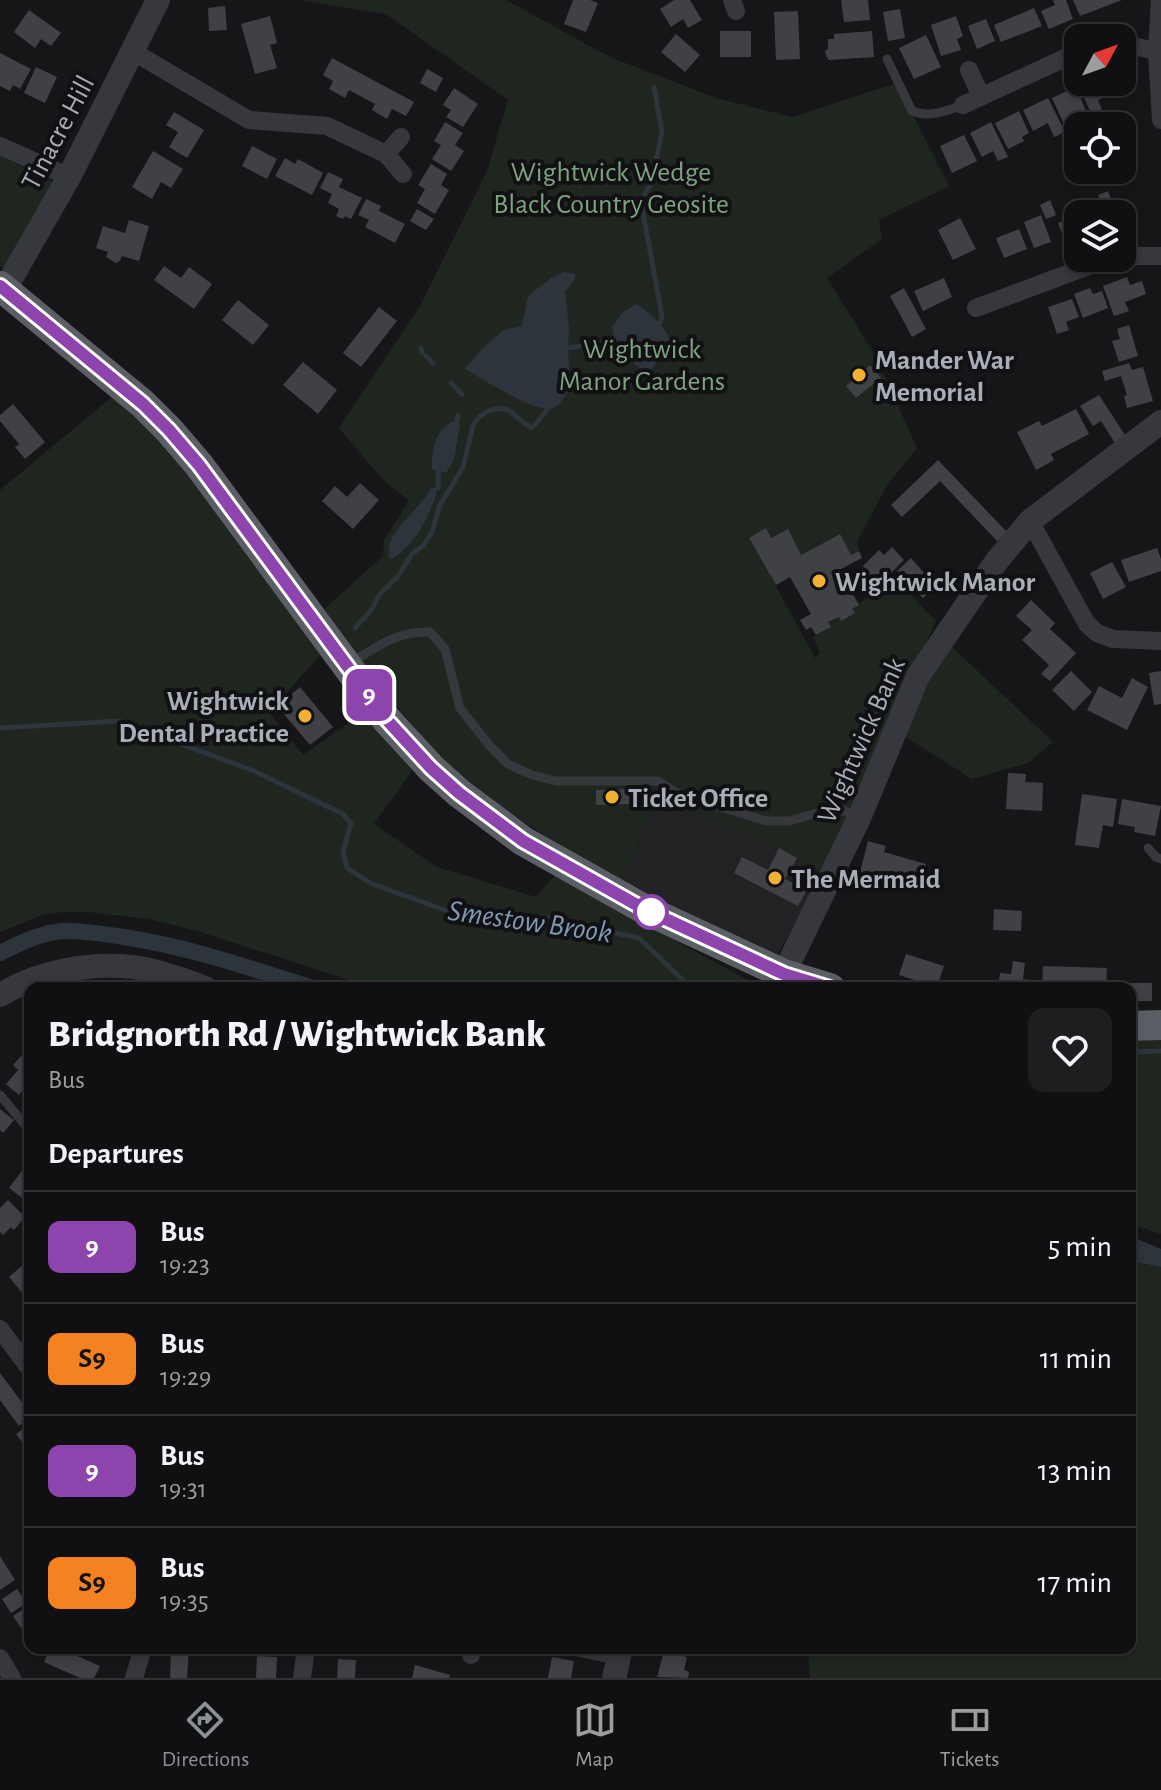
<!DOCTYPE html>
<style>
:root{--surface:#101012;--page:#1e1e20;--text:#f1f3f6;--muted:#9c9d9f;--line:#303032;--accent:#8c9099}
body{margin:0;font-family:"Alegreya Sans",sans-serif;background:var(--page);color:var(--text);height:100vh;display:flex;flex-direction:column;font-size:30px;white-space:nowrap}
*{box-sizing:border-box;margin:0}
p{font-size:26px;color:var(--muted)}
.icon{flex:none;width:44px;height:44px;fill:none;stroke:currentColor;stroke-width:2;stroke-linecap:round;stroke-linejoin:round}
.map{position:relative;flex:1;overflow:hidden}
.panel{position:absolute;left:24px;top:982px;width:1112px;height:672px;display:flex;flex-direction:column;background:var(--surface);border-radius:16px;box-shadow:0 4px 12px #0003,0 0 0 2px var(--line)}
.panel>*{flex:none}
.badge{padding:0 16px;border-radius:12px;font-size:28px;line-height:52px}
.needle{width:52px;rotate:49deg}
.tools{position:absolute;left:1064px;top:24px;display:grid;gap:16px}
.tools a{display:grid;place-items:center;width:72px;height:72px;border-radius:16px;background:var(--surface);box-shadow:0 4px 12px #0003,0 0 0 2px var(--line);font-size:40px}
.map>.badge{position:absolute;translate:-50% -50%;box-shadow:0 0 0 4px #fff}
h2{padding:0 24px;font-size:30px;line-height:72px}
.round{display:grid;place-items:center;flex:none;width:84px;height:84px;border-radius:16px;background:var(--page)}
.headline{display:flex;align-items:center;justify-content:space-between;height:136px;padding:0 24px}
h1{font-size:38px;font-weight:800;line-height:60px}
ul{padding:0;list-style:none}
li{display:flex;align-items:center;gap:24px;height:112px;padding:0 24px;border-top:2px solid var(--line)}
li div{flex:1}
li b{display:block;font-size:30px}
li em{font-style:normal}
li .badge{min-width:88px;font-weight:700;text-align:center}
.dock{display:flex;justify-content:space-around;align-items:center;height:112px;border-top:2px solid var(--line);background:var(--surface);font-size:22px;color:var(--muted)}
.dock a{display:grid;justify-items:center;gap:4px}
.dock .active{color:var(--accent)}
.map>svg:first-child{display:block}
.built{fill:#222225}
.green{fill:#1e261f}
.water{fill:#2c353c}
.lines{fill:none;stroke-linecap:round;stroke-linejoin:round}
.stream{stroke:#2c353c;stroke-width:5}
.canal{stroke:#2c353c;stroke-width:16}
.building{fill:#404145}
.service{stroke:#37383d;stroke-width:9}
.minor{stroke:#37383d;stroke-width:18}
.tertiary{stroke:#37383d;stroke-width:24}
.trunk{stroke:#5b5e65;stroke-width:30}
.line-casing{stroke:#fff;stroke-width:18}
.line{stroke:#8e44ad;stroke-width:12}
.poi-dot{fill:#f2b134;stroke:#111113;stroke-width:3}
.stop-dot{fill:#fff;stroke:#8e44ad;stroke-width:4}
.labels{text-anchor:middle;stroke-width:8;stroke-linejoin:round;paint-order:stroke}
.street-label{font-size:28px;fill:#a8adb8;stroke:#111113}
.park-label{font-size:28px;fill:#7fa381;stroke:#111113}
.poi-label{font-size:28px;font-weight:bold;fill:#a8adb8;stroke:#111113;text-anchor:start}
.water-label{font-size:30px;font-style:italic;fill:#7f9bb3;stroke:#111113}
</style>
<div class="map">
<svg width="1161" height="1678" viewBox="0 0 1161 1678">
<rect width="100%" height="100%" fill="#161618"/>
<!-- built -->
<path class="built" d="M673,801L712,821L771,844L823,872L778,954L622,885L648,818L658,806Z"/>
<!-- green -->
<path class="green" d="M298,0H506L610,57L716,98L792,117L897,83L949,186L879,220L882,239L827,278L875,355L917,448L886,487L857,541L859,551L851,555L839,534L801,555L787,529L771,538L766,529L750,538L815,658L820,653L813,637L830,628L828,622L839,617L841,621L854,613L852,609L894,577L936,621L823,872L771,844L712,821L673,801L658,806L648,818L622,885L502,808L440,757L377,683L324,609L383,556L384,540L409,501L383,480L339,428L420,306L487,171L508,100L386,14Z
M0,156L58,184L10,268L0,267Z
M112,397L146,423L238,533L324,651L269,712L303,755L367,710L412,771L374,824L437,867L536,897L555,875L757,985L755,988H373L201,932L149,919L88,912H63L43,915L0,932V490Z
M951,646L1053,742L1028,763L972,779L901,734L925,681Z
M1161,1036V1234L1130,1224V1037Z
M1130,1261L1161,1267V1678H810L808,1648H1130Z"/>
<!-- water -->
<path class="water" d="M564,272L575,274V279L565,292L569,328L568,348L570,388C566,395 560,405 553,408C540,416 479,377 465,369L483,348L504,330L522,326L528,296L551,278Z
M636,304C650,312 665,327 671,342L648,375L616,349L612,327L622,313Z
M457,420L460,424L454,460L446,473L433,470L432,468C432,448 435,427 457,420Z
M431,488H438C431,513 416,545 392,559L389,557C384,531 420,511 431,488Z
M1130,1236L1161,1249V1267L1130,1261Z"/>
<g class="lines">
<!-- stream -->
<path class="stream" d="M654,87L662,132L651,184L644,196L642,207L662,316L660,323
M421,348L422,353
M568,348L614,341
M426,356L433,363
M451,383L462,394
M457,420L458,415
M438,488V471
M355,628L372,609L379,595L398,576L412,554L423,546L432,532L439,507L463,467L473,425L479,417L488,411L500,408L508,410L531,428L535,425L547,410
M0,728L119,721L254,771L343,814L351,823L343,852L347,868L372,884L459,915L544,917L639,938L691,988
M1130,1052L1161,1051"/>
<!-- canal -->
<path class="canal" d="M0,953C20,943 40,933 63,931C83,930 104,934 124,937C189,947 250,968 313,988"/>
</g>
<!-- building -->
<path class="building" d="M573,0H590L598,3L586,32L564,24Z
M674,0H690L702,20L688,28L683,19L671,27L660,9Z
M841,0H868L870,20L844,22Z
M1053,0H1066L1073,19L1049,29L1041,11L1055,5Z
M1073,0H1122L1080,16Z
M225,6L227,30L209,31L208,8Z
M1034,8L1042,26L1001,42L994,25Z
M900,9L905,38L888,41L883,12Z
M29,10L61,33L51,46L41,39L35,48L14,32Z
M798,11L800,59L776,60L774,12Z
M270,16L277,43L270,45L277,68L255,74L241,24Z
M956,16L963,36L957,39L961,50L941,56L931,25Z
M986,19L995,41L977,49L968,26Z
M720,31H751V57H720Z
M872,31L874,57L829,60L826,56L825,51L828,49V39H834V34Z
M676,34L700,55L685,72L661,52Z
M926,35L941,67L914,79L899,48Z
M0,53L31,69L20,89L13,85L10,91L0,86Z
M332,58L414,102L406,116L392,109L387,119L372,110L375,104L349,90L345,98L329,89L333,81L323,75Z
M36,67L57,77L45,103L24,93Z
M427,69L443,78L436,92L420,83Z
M1122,74L1128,87L1098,100L1104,115L1094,120L1083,95L1090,92L1086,83L1122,82Z
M1076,87L1086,111L1063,122L1052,98Z
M454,88L478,104L463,127L446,117L451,110L443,105Z
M1048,98L1065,132L1054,137L1048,123L1033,131L1023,110Z
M1019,111L1029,133L1022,137L1024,141L1008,149L995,123Z
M174,112L204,130L187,158L169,147L178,132L166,125Z
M445,122L463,133L455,145L464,151L451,171L432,159L441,145L434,141Z
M991,122L1008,157L998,161L993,151L982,157L970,133Z
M1129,131L1138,151L1122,157V133Z
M964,135L977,161L952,173L940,146Z
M252,146L277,159L267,179L242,166Z
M153,151L183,169L171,188L161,182L152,199L132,187Z
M285,158L295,164L298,159L323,173L312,195L275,176Z
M431,164L447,174L441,185L449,190L435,214L417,203L425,189L418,185Z
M328,172L343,179L339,187L362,198L351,219L345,216L343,219L336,216L339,209L328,203L332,194L320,188Z
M1108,191L1116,214H1087L1103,208L1098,195Z
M366,199L381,206L379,211L405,224L395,243L365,227L369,220L358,215Z
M1050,200L1056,215L1046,219L1040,205Z
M417,209L434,219L426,230L410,221Z
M1041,215L1051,242L1034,248L1024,222Z
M1078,216V240L1066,245L1058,223Z
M960,218L976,249L953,260L938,230Z
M129,220L149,226L139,261L122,256L120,261L116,263L106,257L108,252L96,248L103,226L125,233Z
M1019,229L1027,249L1004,258L996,238Z
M164,266L181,278L189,267L212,284L194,309L154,280Z
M1127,277L1130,285L1142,281L1146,294L1125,302L1129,311L1114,316L1103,286Z
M944,278L952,297L923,311L914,291Z
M904,288L926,329L912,337L890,296Z
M1090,288L1093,294L1102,291L1108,308L1083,318L1074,294Z
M1072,299L1079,317L1066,322L1069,330L1057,334L1048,307Z
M238,300L269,325L253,345L222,320Z
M379,307L397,321L361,367L343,353Z
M1129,325L1138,356L1119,362L1112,341L1120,339L1117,329Z
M303,362L337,390L318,414L283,385Z
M1129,363L1132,370L1143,367L1153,401L1127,408L1124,396L1127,395L1121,376L1105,381L1102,371Z
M870,365L881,378L856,398L846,386Z
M1099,395L1127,438L1116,445L1101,421L1093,426L1080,406Z
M13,404L45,442L25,459L15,447L19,444L0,421V415Z
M1076,409L1089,434L1051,454L1054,460L1036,470L1017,432L1039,421L1042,426Z
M938,460L1007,532L997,541L940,481L902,517L891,505Z
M360,483L379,500L353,529L322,501L335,486L347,497Z
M766,528L771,538L788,529L801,555L840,534L851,555L859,551L862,558L839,570L859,605L852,609L855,613L841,621L839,617L828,622L831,627L816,635L811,627L806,630L800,620L811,614L790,577L776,585L749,538Z
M892,547L904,560L874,590L863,579L869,573L863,566L879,550L884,555Z
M1157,548L1161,559V571L1129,582L1121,560Z
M911,558L925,574L930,569L941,581L923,598L897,571Z
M1112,562L1126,587L1103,599L1090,573Z
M1031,600L1055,623L1050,629L1076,653L1050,681L1041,674L1049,665L1022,640L1032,630L1016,616Z
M1071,671L1092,692L1074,711L1052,690Z
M1161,671V704L1154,705L1149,673Z
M1132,678L1148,687L1127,730L1087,710L1099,686L1122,698Z
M300,687L333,727L310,745L277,706Z
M1008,773L1026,774L1025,782L1043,783L1042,811L1006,809Z
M629,789V804L596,805V790Z
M1082,794L1117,799L1113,827L1103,825L1099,848L1075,845Z
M1122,799L1161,806L1155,836L1134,832L1135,827L1118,824Z
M868,841L886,846L884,852L926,864L919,892L859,876Z
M779,848L797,858L785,879L807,890L798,906L734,873L742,857L768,870Z
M994,909L1022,911L1021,931L993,930Z
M906,954L944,966L937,987L899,975Z
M1013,961L1025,963L1023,979L1036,981L1035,988H998L1000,973L1011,974Z
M1043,966L1107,968L1106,988H1042Z
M1111,983H1152V1001H1130V988H1111Z
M21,1056L27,1061L30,1057V1081L19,1095L6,1084L18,1070L13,1065Z
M0,1109L14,1120L3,1133L0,1130Z
M30,1160V1197L26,1193L22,1198L9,1188Z
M8,1200L25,1217L14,1230L11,1227L3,1235L0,1232V1208Z
M24,1264L30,1272V1302L9,1277Z
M0,1373L30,1413V1418L19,1426L0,1400Z
M30,1424V1453L16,1434Z
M0,1556L15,1580L0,1590Z
M17,1589L27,1603L11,1613L2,1599Z
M27,1607L30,1611V1623L22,1629L13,1616Z
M50,1648H59L100,1666L94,1678H80L44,1662Z
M171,1648H189L187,1678H170Z
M664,1651L687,1657L684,1670L689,1672L688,1678L657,1677Z
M257,1656L277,1657L276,1678H256Z
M552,1657L574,1661L571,1678H548Z
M338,1659L356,1660L355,1678H337Z
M415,1665L450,1675L449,1678H412Z"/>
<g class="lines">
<!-- service -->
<path class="service" d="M887,59L912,111C930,118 946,111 963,105
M349,664C377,647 396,631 430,632L445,649L460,708L489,745L508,764L532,775L556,781H658L679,794L766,821H789L828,810H842L858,816
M1148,848L1156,857L1161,859
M0,1095L30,1131"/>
<!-- minor -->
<path class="minor" d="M732,0L736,11
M1160,0L1157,51L1161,120
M1122,44L1157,51
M132,51L249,120L327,126L386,154L403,174
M969,70L981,96
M963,105L1078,52
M0,146L69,177
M386,154L401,137
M976,308L1099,262L1136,256H1161
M1030,521L1087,624L1097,633L1113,639L1161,641
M0,1329L30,1369
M580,1648L619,1656
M471,1655L472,1648
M0,1658L12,1678
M134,1678L143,1648
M302,1678L306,1648"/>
<!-- tertiary -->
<path class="tertiary" d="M5,289L69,177L158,0
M777,988L860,816L918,676L996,562L1030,521L1161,422
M0,995C38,972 88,962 133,967C155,970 184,980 205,988
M614,1678L621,1648"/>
<!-- trunk -->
<path class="trunk" d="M0,286L143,404L169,430L199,465L387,720L431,768L459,793L523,841L644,909L784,974L830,988
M1130,1026L1161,1025"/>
</g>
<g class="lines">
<defs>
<path id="line" d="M0,286L143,404L169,430L199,465L387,720L431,768L459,793L523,841L644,909L784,974L830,988"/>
</defs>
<!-- line casing -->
<use href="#line" class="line-casing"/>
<!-- line -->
<use href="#line" class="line"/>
</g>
<!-- markers -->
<g class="poi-dot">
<circle cx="859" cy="375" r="8"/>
<circle cx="819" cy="581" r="8"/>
<circle cx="305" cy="716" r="8"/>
<circle cx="612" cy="797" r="8"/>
<circle cx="775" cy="878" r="8"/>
</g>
<circle class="stop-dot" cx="651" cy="912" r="16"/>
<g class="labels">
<!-- street labels -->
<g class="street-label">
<text transform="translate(57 132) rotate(-62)" y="10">Tinacre Hill</text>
<text transform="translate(860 740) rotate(-66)" y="10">Wightwick Bank</text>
</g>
<!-- park labels -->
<g class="park-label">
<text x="611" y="181">Wightwick Wedge<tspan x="611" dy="32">Black Country Geosite</tspan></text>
<text x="642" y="358">Wightwick<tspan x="642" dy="32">Manor Gardens</tspan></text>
</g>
<!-- poi labels -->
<g class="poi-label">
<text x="875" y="369">Mander War<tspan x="875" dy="32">Memorial</tspan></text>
<text x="835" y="591">Wightwick Manor</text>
<text x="289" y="710" text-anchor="end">Wightwick<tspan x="289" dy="32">Dental Practice</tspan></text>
<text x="628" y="807">Ticket Office</text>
<text x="791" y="888">The Mermaid</text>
</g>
<!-- water labels -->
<g class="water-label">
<text transform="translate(530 921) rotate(8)" y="10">Smestow Brook</text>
</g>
</g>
</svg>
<div class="tools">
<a><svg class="needle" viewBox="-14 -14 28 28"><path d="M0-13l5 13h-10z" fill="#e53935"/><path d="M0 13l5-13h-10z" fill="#9c9d9f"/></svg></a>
<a><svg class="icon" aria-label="locate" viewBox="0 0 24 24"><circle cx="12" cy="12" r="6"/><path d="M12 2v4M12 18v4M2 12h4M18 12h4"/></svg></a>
<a><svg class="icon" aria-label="layers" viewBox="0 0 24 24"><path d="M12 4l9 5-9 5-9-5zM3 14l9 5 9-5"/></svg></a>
</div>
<b class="badge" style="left:369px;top:695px;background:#8e44ad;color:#fff">9</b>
<section class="panel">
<div class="headline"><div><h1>Bridgnorth Rd / Wightwick Bank</h1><p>Bus</p></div><a class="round"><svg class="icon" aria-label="heart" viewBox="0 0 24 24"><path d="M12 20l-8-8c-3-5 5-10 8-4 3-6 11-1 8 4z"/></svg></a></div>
<h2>Departures</h2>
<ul>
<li><span class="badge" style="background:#8e44ad;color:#fff">9</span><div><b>Bus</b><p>19:23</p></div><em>5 min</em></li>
<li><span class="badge" style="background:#f58220;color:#111">S9</span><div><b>Bus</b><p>19:29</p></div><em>11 min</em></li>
<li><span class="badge" style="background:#8e44ad;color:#fff">9</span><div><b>Bus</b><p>19:31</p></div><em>13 min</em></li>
<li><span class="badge" style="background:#f58220;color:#111">S9</span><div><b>Bus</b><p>19:35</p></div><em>17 min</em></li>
</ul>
</section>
</div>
<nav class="dock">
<a class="active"><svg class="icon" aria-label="directions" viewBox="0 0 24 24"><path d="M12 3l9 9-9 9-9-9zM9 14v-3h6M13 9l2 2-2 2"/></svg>Directions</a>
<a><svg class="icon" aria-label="map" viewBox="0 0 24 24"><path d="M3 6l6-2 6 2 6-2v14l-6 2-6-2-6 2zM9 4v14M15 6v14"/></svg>Map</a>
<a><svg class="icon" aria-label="tickets" viewBox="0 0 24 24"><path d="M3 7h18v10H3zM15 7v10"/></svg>Tickets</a>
</nav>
